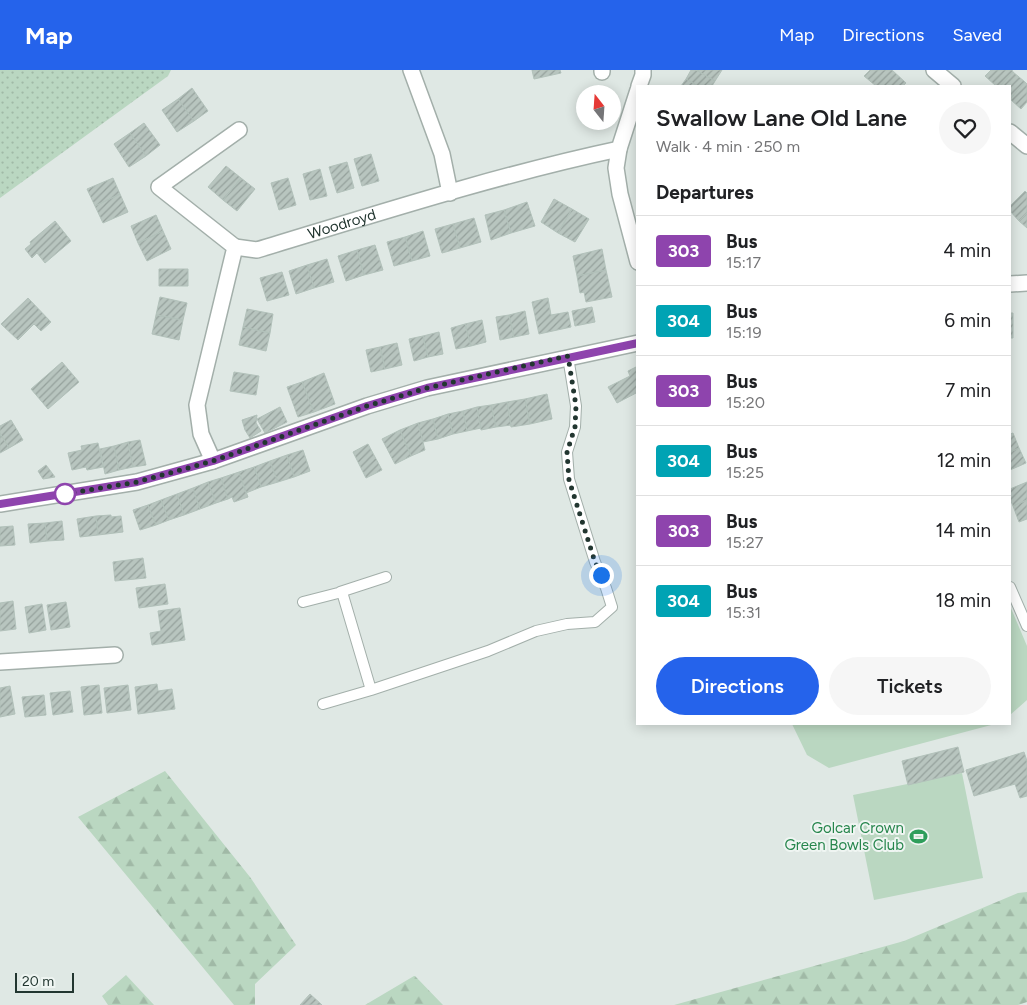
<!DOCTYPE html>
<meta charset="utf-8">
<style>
:root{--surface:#fff;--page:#f6f6f6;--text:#202124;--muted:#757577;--line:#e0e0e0;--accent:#2563eb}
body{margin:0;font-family:Figtree,sans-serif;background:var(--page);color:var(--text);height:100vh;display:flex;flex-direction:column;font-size:19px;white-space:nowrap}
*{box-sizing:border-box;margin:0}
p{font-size:16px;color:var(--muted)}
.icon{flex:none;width:28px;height:28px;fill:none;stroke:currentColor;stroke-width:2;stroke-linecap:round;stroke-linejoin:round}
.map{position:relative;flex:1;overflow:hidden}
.panel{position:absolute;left:636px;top:15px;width:375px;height:640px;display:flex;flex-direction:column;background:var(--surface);border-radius:0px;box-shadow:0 2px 12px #0003}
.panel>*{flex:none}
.badge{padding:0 10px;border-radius:4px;font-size:18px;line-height:32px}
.needle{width:32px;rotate:343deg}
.tools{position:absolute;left:576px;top:15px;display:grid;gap:10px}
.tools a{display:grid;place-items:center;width:45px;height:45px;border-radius:50%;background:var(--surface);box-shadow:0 2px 12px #0003;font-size:25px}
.scale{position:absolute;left:15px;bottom:12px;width:59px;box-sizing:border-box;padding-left:5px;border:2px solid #223630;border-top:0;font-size:14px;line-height:18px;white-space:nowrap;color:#223630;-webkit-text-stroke:4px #eff5f2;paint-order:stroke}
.you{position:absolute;width:25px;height:25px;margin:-12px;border:4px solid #fff;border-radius:50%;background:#1a73e8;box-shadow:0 0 0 8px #1a73e833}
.map>.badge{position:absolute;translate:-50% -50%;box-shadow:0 0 0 2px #fff}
h2{padding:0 20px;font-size:19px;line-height:45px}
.round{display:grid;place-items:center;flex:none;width:52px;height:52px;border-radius:26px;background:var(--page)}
.overview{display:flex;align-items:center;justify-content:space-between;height:85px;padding:0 20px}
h1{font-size:24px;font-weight:600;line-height:38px}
.action{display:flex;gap:10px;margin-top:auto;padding:10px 20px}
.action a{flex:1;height:58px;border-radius:30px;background:var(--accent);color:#fff;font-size:20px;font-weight:600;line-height:58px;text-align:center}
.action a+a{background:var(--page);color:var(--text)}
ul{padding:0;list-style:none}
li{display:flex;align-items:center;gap:15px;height:70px;padding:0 20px;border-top:1px solid var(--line)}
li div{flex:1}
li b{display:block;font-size:19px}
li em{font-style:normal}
li .badge{min-width:55px;font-weight:700;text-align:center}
header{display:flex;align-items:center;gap:30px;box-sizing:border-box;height:70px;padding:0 25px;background:var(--accent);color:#fff}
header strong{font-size:24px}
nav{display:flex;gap:28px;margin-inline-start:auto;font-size:18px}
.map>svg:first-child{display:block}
.grass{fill:url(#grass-dots)}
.forest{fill:url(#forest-firs)}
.park{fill:#bad7c1}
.building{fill:url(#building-hatch);stroke:#b2c1ba}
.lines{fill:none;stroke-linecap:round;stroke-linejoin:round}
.service-casing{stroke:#a3afaa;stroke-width:12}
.minor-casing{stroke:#a3afaa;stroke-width:18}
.tertiary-casing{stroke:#a3afaa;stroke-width:18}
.service{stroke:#fff;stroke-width:10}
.minor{stroke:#fff;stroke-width:15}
.tertiary{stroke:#fff;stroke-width:15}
.line-casing{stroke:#fff;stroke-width:11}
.line{stroke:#8e44ad;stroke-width:8}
.walk{stroke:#223630;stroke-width:5;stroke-dasharray:0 9}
.stop-dot{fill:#fff;stroke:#8e44ad;stroke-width:2.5}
.labels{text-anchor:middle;stroke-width:4;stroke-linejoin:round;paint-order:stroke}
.street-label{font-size:15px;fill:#223630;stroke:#eff5f2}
.leisure-label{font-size:15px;fill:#27864d;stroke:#eff5f2;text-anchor:end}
</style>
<header>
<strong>Map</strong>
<nav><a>Map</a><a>Directions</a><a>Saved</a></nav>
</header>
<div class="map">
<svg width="1027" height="935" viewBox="0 0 1027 935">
<defs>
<pattern id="grass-dots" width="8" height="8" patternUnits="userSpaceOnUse" patternTransform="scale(1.25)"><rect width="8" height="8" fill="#bad7c1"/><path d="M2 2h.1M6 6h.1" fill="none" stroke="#a0b9a6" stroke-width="1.8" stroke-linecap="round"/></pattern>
<pattern id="forest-firs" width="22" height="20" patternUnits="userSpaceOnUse" patternTransform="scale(1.25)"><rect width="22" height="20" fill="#bad7c1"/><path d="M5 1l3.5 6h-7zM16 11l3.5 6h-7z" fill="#a0b9a6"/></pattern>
<pattern id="building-hatch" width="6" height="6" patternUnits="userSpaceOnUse" patternTransform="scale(1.25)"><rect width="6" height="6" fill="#b8c5bf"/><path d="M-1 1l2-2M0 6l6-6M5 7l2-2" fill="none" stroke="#95a19c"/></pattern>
</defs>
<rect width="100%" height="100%" fill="#dfe8e4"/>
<!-- grass -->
<path class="grass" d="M0,0H171L168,6L0,128Z"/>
<!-- forest -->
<path class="forest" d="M165,701L250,807L296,875L255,914V935H234L78,747Z
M1027,822V932L1018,935H674L904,871L1018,823Z
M126,905L154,935H108L102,926Z
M415,906L443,935H365L414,906Z"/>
<!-- park -->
<path class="park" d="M1010,536L1027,576V630L1010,645Z
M792,654H995L829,698L807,685Z
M962,703L983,808L874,830L853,725Z"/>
<!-- building -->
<path class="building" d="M532,0H560L561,3L534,9Z
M691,0H696L715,11L712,16H698L686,9Z
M696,0H722L715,11Z
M870,0H892L906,13L903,16H876L864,6Z
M991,0H1012L1013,2L1000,16H996L985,6Z
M1013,2L1025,12L1010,29V16H1000Z
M686,9L698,16H681Z
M1025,12L1027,14V32L1021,39L1010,29Z
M192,18L208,41L194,51L178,29Z
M178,29L194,51L177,62L162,40Z
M144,53L160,75L146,86L130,63Z
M130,63L146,86L129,97L114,74Z
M371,84L379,111L362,116L354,89Z
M347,92L354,118L337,123L329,97Z
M226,96L241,108L223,130L208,117Z
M320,99L327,126L310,130L303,104Z
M113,108L120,124L95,136L87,119Z
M241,108L255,119L237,141L223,130Z
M288,108L296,135L279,140L271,113Z
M1025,121L1027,123V143L1019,151L1010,141V136Z
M120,124L128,142L103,153L95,136Z
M554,129L572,139L558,163L541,152Z
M527,132L535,156L511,163L504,140Z
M572,139L589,149L575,172L558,163Z
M504,140L511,163L491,170L485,145Z
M1027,143V158L1019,151Z
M156,145L163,161L138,173L131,156Z
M474,148L481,172L460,178L453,154Z
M55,151L71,171L45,193L37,183L32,188L25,179L31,174L30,172Z
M453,154L460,178L442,183L435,159Z
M163,161L171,179L147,191L138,173Z
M423,161L430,186L412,191L405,167Z
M405,167L412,191L394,196L387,172Z
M375,175L383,200L364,205L357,180Z
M602,179L606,200L577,206L573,186Z
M357,180L364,205L346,211L338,186Z
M327,189L334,212L314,218L307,195Z
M307,195L314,218L296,224L289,201Z
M159,199H188V216H159Z
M606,200L612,227L586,232L584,222L580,223L577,206Z
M282,202L289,225L267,231L260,208Z
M160,227L187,233L183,250L156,245Z
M28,228L51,252L41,261L34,254L18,270L1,254Z
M548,228L551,245L568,242L571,257L539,264L532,232Z
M592,237L595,252L575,256L572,241Z
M247,239L273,244L270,263L243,257Z
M525,241L529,264L514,267L509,245Z
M1010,243H1013V268H1010Z
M156,245L183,250L179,270L152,264Z
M509,245L514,267L500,270L496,247Z
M482,250L486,272L471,276L465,254Z
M465,254L471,276L456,279L451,258Z
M243,257L270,263L266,281L239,275Z
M439,262L443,284L428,287L423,266Z
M423,266L428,287L414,291L409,269Z
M397,273L402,295L385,299L380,277Z
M380,277L385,299L371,302L366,280Z
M62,292L79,312L48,339L31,319Z
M638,296V322L617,333L608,317L630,306L628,301Z
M234,302L259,306L256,325L230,321Z
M324,303L335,334L314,342L302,312Z
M302,312L314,342L298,347L287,317Z
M547,324L552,349L530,354L525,329Z
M525,329L530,354L511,357L507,332Z
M507,332L511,355L496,357L491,335Z
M491,335L496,357L481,360L477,337Z
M280,337L287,352L265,363L257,349Z
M477,337L481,358L467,361L463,341Z
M463,341L467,361L453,364L448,344Z
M448,344L453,364L438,369L433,349Z
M257,345L256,353L261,361L250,368L245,360L242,350Z
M433,349L438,369L423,372L418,353Z
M11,350L23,370L9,378L0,363V356Z
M418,353L425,380L411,386L400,360Z
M400,360L411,386L395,394L382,369Z
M0,363L9,378L0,383Z
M1013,363L1019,378L1010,382V364Z
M140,370L146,395L133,397L128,372Z
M128,372L133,397L119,400L114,376Z
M98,373L103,397L87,400L86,397L72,400L68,383L82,380L81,376Z
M368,374L382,400L366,408L353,382Z
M114,376L119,400L105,404L100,379Z
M1019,378L1026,393L1010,400V382Z
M303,380L310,401L294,407L287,385Z
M287,385L294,407L278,412L270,391Z
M270,391L278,412L261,417L254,397Z
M46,395L55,407L43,409L38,401Z
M254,397L261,417L246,423L239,402Z
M239,402L248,427L234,432L232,427L228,429L221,408Z
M221,408L228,429L216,433L208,412Z
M208,412L216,433L200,439L193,418Z
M1027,412V430L1013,436L1010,429V419Z
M193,418L200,439L184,445L177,424Z
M177,424L184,445L169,450L161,430Z
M161,430L169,450L156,455L148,435Z
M1027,430V449L1019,452L1013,436Z
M148,435L156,455L140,460L133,440Z
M111,445V447L121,446L123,462L98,465L96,446Z
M96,446L98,465L80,467L77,449Z
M62,451L64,470L47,471L45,453Z
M45,453L47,471L30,473L28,454Z
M13,456L15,475L0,476V457Z
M143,488L146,508L115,511L113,492Z
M165,514L168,534L139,538L136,518Z
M13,531L16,559L0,561V533Z
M66,532L70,557L51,560L47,535Z
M42,534L46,560L29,563L25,537Z
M180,538L185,570L152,575L150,563L161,561L158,541Z
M157,614L158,621L172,619L175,639L138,644L135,617Z
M99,615L102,643L84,645L81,617Z
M128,615L131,640L107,643L104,618Z
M10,616L15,644L0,647V618Z
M70,621L73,642L53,645L50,623Z
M44,625L46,645L25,647L22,627Z
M958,677L964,702L908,715L902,691Z
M1024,682L1027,691V726L1020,728L1015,714L974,726L966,700Z
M310,924L322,935H300Z"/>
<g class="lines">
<defs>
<path id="service" d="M1010,517L1027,556
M340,522L386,507
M303,532L342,522L371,620L488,581L536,561L567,554L595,552L612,537L606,518L595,492L569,409L567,382L575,357L576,336L568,287
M323,634L371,620"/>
<g id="minor">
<path d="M411,0L442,84L450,123"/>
<path d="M602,0V2"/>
<path d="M934,0L953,16"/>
<path d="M639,16L643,5V0"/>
<path d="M1010,62L1027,76"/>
<path d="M619,79L616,98L620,124L638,192"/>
<path id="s1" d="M235,177L257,180C376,144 497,105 619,79L638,20"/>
<path d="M213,391L201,364L197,335L235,177L159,117L239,60"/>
<path d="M0,592L115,585"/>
</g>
<path id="tertiary" d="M1010,214L1027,213
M0,434L137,412L213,391L367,336L427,318L638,273"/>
</defs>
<!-- service casing -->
<use href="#service" class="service-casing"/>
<!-- minor casing -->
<use href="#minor" class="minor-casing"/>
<!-- tertiary casing -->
<use href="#tertiary" class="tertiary-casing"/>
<!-- service -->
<use href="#service" class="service"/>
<!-- minor -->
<use href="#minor" class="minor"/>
<!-- tertiary -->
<use href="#tertiary" class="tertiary"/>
</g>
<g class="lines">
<defs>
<path id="line" d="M0,434L137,412L213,391L367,336L427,318L638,273"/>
</defs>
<!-- line casing -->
<use href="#line" class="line-casing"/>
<!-- line -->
<use href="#line" class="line"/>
<!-- walk -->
<path class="walk" d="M65,424L137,412L213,391L367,336L427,318L568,286L576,336L575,357L567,382L569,410L595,492L601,505"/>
</g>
<!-- icons -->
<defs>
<symbol id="stadium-bare" viewBox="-9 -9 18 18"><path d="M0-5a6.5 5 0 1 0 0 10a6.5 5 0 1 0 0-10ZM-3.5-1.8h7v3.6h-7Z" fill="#2e9e5b" stroke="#eff5f2" stroke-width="2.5" paint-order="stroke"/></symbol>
</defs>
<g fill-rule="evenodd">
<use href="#stadium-bare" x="906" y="754" width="25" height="25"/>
</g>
<!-- markers -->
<circle class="stop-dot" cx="65" cy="424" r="10"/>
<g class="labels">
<!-- street labels -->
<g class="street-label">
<text dy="5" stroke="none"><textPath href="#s1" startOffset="111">Woodroyd</textPath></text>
</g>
<!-- leisure labels -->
<g class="leisure-label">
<text x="904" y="763">Golcar Crown<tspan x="904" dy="17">Green Bowls Club</tspan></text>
</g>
</g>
</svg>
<div class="tools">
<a><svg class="needle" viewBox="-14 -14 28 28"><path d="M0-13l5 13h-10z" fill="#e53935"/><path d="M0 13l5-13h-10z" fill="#757577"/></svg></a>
</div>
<div class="scale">20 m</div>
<div class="you" style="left:601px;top:505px"></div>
<section class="panel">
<div class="overview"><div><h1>Swallow Lane Old Lane</h1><p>Walk · 4 min · 250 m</p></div><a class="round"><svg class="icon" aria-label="heart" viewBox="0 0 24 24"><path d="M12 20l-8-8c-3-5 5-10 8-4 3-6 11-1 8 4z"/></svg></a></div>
<h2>Departures</h2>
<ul>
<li><span class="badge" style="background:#8e44ad;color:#fff">303</span><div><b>Bus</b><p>15:17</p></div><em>4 min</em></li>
<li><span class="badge" style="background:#00a3b4;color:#fff">304</span><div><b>Bus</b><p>15:19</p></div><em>6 min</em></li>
<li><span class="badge" style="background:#8e44ad;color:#fff">303</span><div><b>Bus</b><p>15:20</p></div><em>7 min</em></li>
<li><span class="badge" style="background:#00a3b4;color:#fff">304</span><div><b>Bus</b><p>15:25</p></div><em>12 min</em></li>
<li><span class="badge" style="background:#8e44ad;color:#fff">303</span><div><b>Bus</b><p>15:27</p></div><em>14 min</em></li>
<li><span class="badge" style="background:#00a3b4;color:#fff">304</span><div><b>Bus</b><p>15:31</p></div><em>18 min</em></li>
</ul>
<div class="action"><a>Directions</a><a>Tickets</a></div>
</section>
</div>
